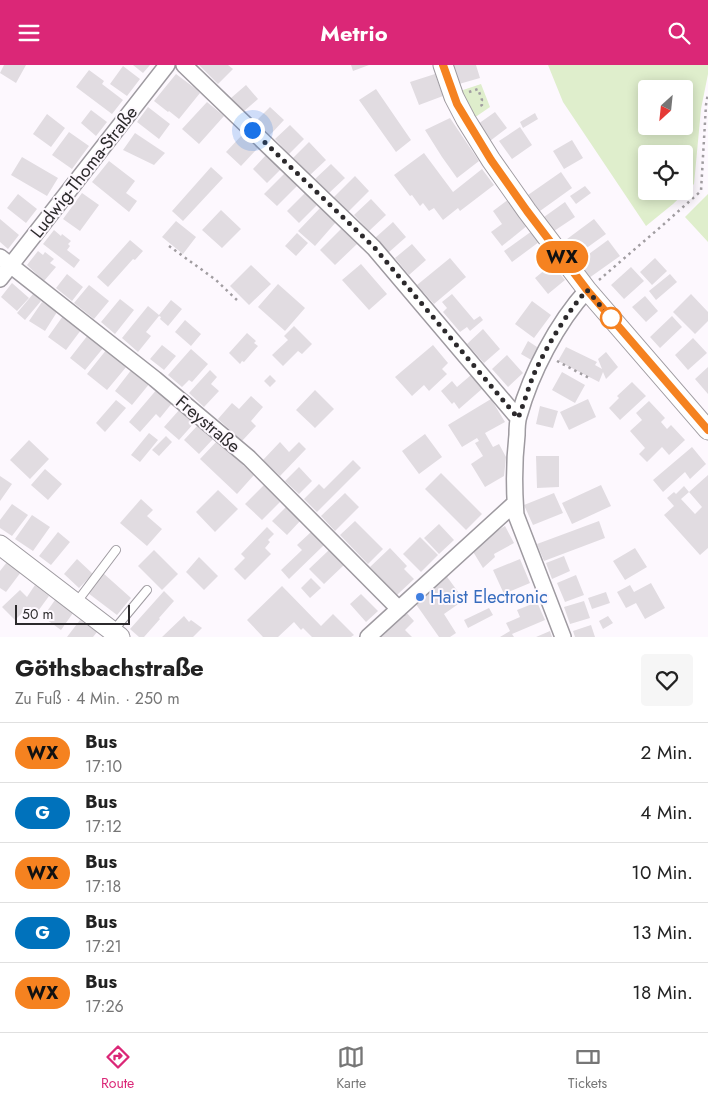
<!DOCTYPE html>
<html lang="de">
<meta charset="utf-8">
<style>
:root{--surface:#fff;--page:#f6f6f6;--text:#222;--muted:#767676;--line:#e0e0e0;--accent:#db2777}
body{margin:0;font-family:Jost,sans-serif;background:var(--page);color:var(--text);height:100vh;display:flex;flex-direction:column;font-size:19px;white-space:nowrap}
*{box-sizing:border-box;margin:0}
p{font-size:16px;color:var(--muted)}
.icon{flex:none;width:28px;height:28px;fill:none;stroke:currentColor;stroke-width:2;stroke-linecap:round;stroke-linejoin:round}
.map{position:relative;height:572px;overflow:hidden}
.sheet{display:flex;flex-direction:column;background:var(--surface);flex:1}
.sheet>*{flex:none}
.badge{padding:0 10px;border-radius:16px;font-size:18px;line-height:32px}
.needle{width:32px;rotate:207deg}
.controls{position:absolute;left:638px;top:15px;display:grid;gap:10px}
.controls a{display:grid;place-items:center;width:55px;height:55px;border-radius:5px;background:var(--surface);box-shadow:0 2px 12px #0003;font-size:25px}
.scale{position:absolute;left:15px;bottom:12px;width:115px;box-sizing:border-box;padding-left:5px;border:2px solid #2c2a2c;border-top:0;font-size:14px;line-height:18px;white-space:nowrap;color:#2c2a2c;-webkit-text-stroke:4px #fdf8fe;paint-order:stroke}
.you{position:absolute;width:25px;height:25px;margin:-12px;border:4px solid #fff;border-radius:50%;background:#1a73e8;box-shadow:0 0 0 8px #1a73e833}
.map>.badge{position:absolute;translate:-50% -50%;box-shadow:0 0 0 2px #fff}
.round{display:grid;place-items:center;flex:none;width:52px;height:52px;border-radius:5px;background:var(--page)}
.headline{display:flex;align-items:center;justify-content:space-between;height:85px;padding:0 15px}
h1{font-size:24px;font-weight:700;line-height:38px}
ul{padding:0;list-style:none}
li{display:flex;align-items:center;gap:15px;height:60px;padding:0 15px;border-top:1px solid var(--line)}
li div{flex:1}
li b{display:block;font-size:19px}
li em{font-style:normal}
li .badge{min-width:55px;font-weight:700;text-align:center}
header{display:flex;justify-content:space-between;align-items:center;height:65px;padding:0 15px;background:var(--accent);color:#fff;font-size:22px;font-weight:700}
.tabs{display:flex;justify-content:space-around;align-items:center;height:70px;border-top:1px solid var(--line);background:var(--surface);font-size:14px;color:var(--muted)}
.tabs a{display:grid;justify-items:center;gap:2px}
.tabs .selected{color:var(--accent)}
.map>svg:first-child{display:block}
.green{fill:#dfeecc;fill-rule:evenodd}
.building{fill:#e1dce1;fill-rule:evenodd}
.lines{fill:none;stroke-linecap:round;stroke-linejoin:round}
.service-casing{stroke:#9e9aa0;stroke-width:10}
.minor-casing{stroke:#9e9aa0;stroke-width:18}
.tertiary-casing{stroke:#9e9aa0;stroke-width:21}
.path{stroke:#a19da1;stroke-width:2.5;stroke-dasharray:2.5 4;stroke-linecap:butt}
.service{stroke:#fff;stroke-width:8}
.minor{stroke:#fff;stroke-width:15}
.tertiary{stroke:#fff;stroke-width:19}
.line-casing{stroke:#fff;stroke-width:11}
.line{stroke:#f58220;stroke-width:8}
.walk{stroke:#2c2a2c;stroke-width:5;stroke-dasharray:0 9}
.stop-dot{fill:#fff;stroke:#f58220;stroke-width:2.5}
.shop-dot{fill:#3f7fe0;stroke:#fdf8fe;stroke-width:2}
.labels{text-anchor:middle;stroke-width:4;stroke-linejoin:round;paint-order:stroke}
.street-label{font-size:18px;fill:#2c2a2c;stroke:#fdf8fe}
.shop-label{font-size:18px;fill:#366cbe;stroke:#fdf8fe;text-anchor:start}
</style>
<header><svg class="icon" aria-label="menu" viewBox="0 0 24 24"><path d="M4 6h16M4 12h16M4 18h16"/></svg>Metrio<svg class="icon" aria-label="search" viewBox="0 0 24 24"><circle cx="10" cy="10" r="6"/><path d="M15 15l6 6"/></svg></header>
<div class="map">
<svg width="708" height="572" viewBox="0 0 708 572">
<rect width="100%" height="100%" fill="#fdf8fe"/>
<!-- green -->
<path class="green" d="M548,0H708V9L701,44L694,119L673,139L646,161L563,37ZM646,24H684V61H646ZM646,89H684V126H646Z
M481,19L490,42L474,53L460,26Z
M708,129V177L685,152Z"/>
<!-- building -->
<path class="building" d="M4,0H26L16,18L0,8Z
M133,0H150L143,8Z
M199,0H228L233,4L218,19Z
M351,0H369L353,6Z
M453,0H476L480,13L459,19Z
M123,1L140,14L127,31L110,19Z
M89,5L104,16L102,19L123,35L112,49L76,22Z
M176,9L196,24L200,28L179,54L169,46L168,47L154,36Z
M435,9L443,31L419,40L410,17Z
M246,20L258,34L243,47L231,33Z
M376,24L411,75L396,87L359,35Z
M207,37L224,51L199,79L182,64Z
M148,42L170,59L159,74L137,57Z
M270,42L284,55L269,71L255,57Z
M91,45L107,57L96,71L81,58Z
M495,47L507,63L490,76L478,59Z
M535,48L538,54L523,63L520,57Z
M47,49L65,63L51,82L33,69Z
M450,53L479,96L457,113L442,92L425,65Z
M290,60L304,74L289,89L275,74Z
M520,62L532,80L512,94L499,76Z
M69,67L89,81L72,104L52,90Z
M135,68L165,88L154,100L123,85Z
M243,69L258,83L241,101L226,87Z
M572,75L583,93L564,104L553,86Z
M309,77L326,95L310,110L293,93Z
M424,88L453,127L482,104L494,120L460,146L458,143L443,155L434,143L429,146L423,138L420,141L412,130L410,131L394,110Z
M266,90L281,104L267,118L253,104Z
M22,92L58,113L47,131L11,110Z
M109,96L135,116L126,128L137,136L129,147L92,117Z
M331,99L345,113L329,128L315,114Z
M211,102L223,113L183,156L172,146Z
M561,107L572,123L540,146L528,130Z
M285,108L298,120L277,141L264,129Z
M355,111L369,126L348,147L333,133Z
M585,121L591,128L576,139L570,131Z
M82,128L99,140L80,166L63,154Z
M305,128L317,140L299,158L287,146Z
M18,129L37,144L26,158L7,143Z
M371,134L386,150L369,166L354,150Z
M509,134L528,160L502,181L491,167L502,159L493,146Z
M565,137L575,152L554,166L544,152Z
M321,142L336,157L315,181L298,166Z
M221,145L241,164L222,183L202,165Z
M0,154L19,170L8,184L0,177Z
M594,154L606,169L574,192L563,177Z
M176,156L196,172L183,189L162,172Z
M393,157L406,172L388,188L375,173Z
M342,163L357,179L335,200L320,185Z
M54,165L61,171L62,169L71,176L68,179L70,181L67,185L80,195L74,203L43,179Z
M532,166L539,177L512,197L504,186Z
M297,168L308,178L296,191L285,181Z
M130,175L143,186L135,195L133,194L108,222L97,212Z
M608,175L620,191L589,213L578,197Z
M412,179L426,195L409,210L395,193Z
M38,186L43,190L45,187L54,194L50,198L56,202L44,216L27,200Z
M450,193L466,212L434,239L417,220Z
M655,193L667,206L652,220L640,207Z
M361,199L387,229L369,245L342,215Z
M552,199L565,215L548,229L535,213Z
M251,200L271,219L249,240L230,221Z
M631,202L644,216L624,234L611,220Z
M67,209L83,222L72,236L56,223Z
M670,209L677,217L656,235L649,226Z
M12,218L29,233L17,246L1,232Z
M278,219L305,243L285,266L258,242Z
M89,220L109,236L94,254L74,238Z
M33,229L41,236L25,255L17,248Z
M452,229L474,255L480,251L483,255L470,266L467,262L460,267L443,247L447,243L442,237Z
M691,229L708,247V256L695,269L673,247Z
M645,231L658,246L646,257L632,242Z
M120,234L134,245L115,269L101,257Z
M171,235L182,244L168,261L160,254L161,252L159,251L146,267L151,271L138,287L122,273L148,241L159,250Z
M532,236L551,250L534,273L515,259Z
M42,237L57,247L45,266L29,256Z
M63,251L81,265L66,285L48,272Z
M672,251L682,262L660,283L650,272Z
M185,255L201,269L191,281L175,267Z
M294,261L312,279L302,289L298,286L283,301L272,290L288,275L284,271Z
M483,264L500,284L484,298L467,279Z
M247,268L256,276L254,278L258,281L244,297L242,296L240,299L229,288Z
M88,270L104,282L85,305L70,293Z
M693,273L707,288L688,305L675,290Z
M528,276L540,284L533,296L521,289Z
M162,280L176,291L164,305L150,294Z
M433,280L448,298L442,304L447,309L429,326L424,320L412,331L395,312Z
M566,282L597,297L595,300L602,304L598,294L606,287L618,302L606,314L603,307L599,317L558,296Z
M107,284L127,301L107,325L87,309Z
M191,284L208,299L192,317L189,315L182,322L168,310Z
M507,290L523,308L508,322L492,304Z
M708,302V329L695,314Z
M132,304L150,318L132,340L115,326Z
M210,305L217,312L211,319L219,326L204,342L189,328Z
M562,307L585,320L575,338L552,325Z
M270,310L276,316L270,322L264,316Z
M471,310L483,323L459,344L454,337L452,339L441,326L452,316L457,322Z
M632,317L646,331L620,355L609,343L619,333L617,331Z
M158,323L173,337L160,353L156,349L140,367L129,357Z
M315,325L334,344L315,363L296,345Z
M251,331L263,342L251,356L256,361L242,376L218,354L232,338L239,344Z
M491,334L505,357L485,368L493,382L499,379L506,392L504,411L485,422L471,399L483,391L475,378L479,376L477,373L462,382L448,360Z
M588,334L596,352L569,365L560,347Z
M116,335L126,343L105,367L96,358Z
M649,336L665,353L661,357L667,364L671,360L685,375L669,390L662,382L647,397L639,389L645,383L630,366L642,355L636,348Z
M540,341L558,346L553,363L536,359Z
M180,344L195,357L179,375L164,362Z
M198,360L213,374L199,389L184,375Z
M149,368L158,375L140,397L131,390Z
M425,369L442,392L419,409L402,386Z
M166,371L172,377L159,391L152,385Z
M29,375L49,394L30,414L10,395Z
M217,376L254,410L237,429L200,394Z
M280,377L289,387L299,377L306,384L280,411L263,395Z
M692,382L706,399L690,414L685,407L663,427L653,415Z
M536,391H559V422L537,423Z
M353,395L361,403L317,447L304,434L319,419L324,424Z
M299,402L312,416L299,429L285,416Z
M45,404L62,419L48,435L31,420Z
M441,408L482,449L466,465L425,424Z
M708,410V483L700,490L664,450L674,441L667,433L674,427L676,429L684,421L689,427ZM689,427L702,442L695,449L681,434Z
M0,411L12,419L0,436Z
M264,420L280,437L262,455L245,439Z
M601,420L611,441L572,459L562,438Z
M218,425L238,444L215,467L196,447Z
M345,428L359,442L335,466L321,451Z
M554,428L563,448L533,460L524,440Z
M141,434L153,445L147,451L162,464L147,481L120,458Z
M12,439L28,450L12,471L0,463V455Z
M287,441L301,455L287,470L272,456Z
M32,450L50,462L33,486L15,474Z
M355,456L383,484L368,499L340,470Z
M599,456L605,473L544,496L537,479Z
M439,459L454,475L439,489L424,473Z
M505,461L514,478L494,489L495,492L483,503L472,485L485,473Z
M267,462L274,469L268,475L270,477L265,483L271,489L245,515L234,504L245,493L241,489Z
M58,467L70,477L51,500L39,491Z
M311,467L324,480L289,514L281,505L302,485L297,480Z
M420,472L438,490L421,507L403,489Z
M390,483L407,501L404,504L414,514L397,530L370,502Z
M635,483L647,502L625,515L613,496Z
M154,485L178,509L162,525L138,501Z
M329,485L344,500L324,519L309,504Z
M564,491L570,506L552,514L546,498Z
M199,492L218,511L204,525L186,507Z
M77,494L93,509L79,523L64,509Z
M520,494L530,518L504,529L493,505Z
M7,497L21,507L6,527L0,523V506Z
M103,508L131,533L117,550L88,528Z
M445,509L464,535L444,549L456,568L450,572H439L413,535Z
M576,510L584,530L565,537L557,518Z
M311,513L321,523L310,533L301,523Z
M651,518L665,543L645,554L636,538L626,543L617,527L630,520L634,527Z
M35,520L49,531L33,553L24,546L15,555L2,542L20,525L27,532Z
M282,521L321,561L333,549L354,570L351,572H312L303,563L301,565L294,557L278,572H263L247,555Z
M164,526L174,536L159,553L160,554L144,572H139L130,564Z
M606,527L610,538L592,544L588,533Z
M361,529L378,546L366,557L350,539Z
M55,535L73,548L61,565L43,552Z
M584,536L590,553L570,559L564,542Z
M537,537L545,555L512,569L514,572H500L510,566L506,558L520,552L517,545Z
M489,543L493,550L468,563L464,555Z
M405,546L414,556L405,565L412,572H379Z
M184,551L189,557L191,555L202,563L193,572H162Z
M608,551L613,558L603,564L599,556Z
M80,555L97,567L93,572H67Z
M591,560L595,572H575L573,566Z
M550,566L552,572H536Z"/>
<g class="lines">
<defs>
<path id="service" d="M76,538L116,485
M113,566L147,525"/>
<path id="minor" d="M184,0L374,183L518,353
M0,192L155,314L249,393L399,544
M0,214L167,0
M368,572L515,438
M563,572L516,450C514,424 514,396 517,370C517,364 517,357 519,351C531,308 557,258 587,225"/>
<path id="tertiary" d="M443,0L454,32L466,55L491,95L527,146L587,225L708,365
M0,480L120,572"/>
</defs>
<!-- service casing -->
<use href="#service" class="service-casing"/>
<!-- minor casing -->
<use href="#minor" class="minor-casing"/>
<!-- tertiary casing -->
<use href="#tertiary" class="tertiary-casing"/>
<!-- path -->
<path class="path" d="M469,27L478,24L482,35L481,36L482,40L478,42
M169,181L216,215L238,236
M599,215L664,159L701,126L706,40L708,28
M557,296L591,314"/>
<!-- service -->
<use href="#service" class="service"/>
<!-- minor -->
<use href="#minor" class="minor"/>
<!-- tertiary -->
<use href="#tertiary" class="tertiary"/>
</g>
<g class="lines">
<defs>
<path id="line" d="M443,0L457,39L491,95L527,146L587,225L708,365"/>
</defs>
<!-- line casing -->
<use href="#line" class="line-casing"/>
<!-- line -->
<use href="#line" class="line"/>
<!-- walk -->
<path class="walk" d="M252,65L374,182L518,353C524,339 528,323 534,309C546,282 568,246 587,225L611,253"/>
</g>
<!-- markers -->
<circle class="stop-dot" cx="611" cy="253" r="10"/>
<circle class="shop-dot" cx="420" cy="532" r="5"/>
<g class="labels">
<!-- street labels -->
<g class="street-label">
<text transform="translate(84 107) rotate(-52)" y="6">Ludwig-Thoma-Straße</text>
<text transform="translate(208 359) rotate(40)" y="6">Freystraße</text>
</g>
<!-- shop labels -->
<g class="shop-label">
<text x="430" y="538">Haist Electronic</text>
</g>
</g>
</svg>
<div class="controls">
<a><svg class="needle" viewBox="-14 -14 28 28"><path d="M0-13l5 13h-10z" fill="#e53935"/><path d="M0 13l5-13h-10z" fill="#767676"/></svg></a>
<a><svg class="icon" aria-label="locate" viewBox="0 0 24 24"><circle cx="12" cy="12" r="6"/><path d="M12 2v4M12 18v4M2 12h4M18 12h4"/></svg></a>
</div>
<div class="scale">50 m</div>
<div class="you" style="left:252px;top:65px"></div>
<b class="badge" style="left:562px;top:192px;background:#f58220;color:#111">WX</b>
</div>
<section class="sheet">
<div class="headline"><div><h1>Göthsbachstraße</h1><p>Zu Fuß · 4 Min. · 250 m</p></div><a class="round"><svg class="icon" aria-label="heart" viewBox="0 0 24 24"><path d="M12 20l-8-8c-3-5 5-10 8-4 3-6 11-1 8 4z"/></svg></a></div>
<ul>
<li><span class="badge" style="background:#f58220;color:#111">WX</span><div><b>Bus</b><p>17:10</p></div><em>2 Min.</em></li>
<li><span class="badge" style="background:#0072bc;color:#fff">G</span><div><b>Bus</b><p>17:12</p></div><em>4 Min.</em></li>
<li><span class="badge" style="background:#f58220;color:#111">WX</span><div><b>Bus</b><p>17:18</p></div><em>10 Min.</em></li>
<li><span class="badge" style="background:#0072bc;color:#fff">G</span><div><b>Bus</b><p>17:21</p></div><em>13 Min.</em></li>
<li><span class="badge" style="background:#f58220;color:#111">WX</span><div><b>Bus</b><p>17:26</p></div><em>18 Min.</em></li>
</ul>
</section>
<nav class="tabs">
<a class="selected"><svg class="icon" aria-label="directions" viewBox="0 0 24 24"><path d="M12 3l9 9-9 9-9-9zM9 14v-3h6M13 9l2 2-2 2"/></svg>Route</a>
<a><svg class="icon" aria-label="map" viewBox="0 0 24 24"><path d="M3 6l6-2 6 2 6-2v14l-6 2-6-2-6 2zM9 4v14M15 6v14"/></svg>Karte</a>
<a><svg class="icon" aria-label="tickets" viewBox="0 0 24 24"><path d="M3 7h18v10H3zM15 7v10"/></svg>Tickets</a>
</nav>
